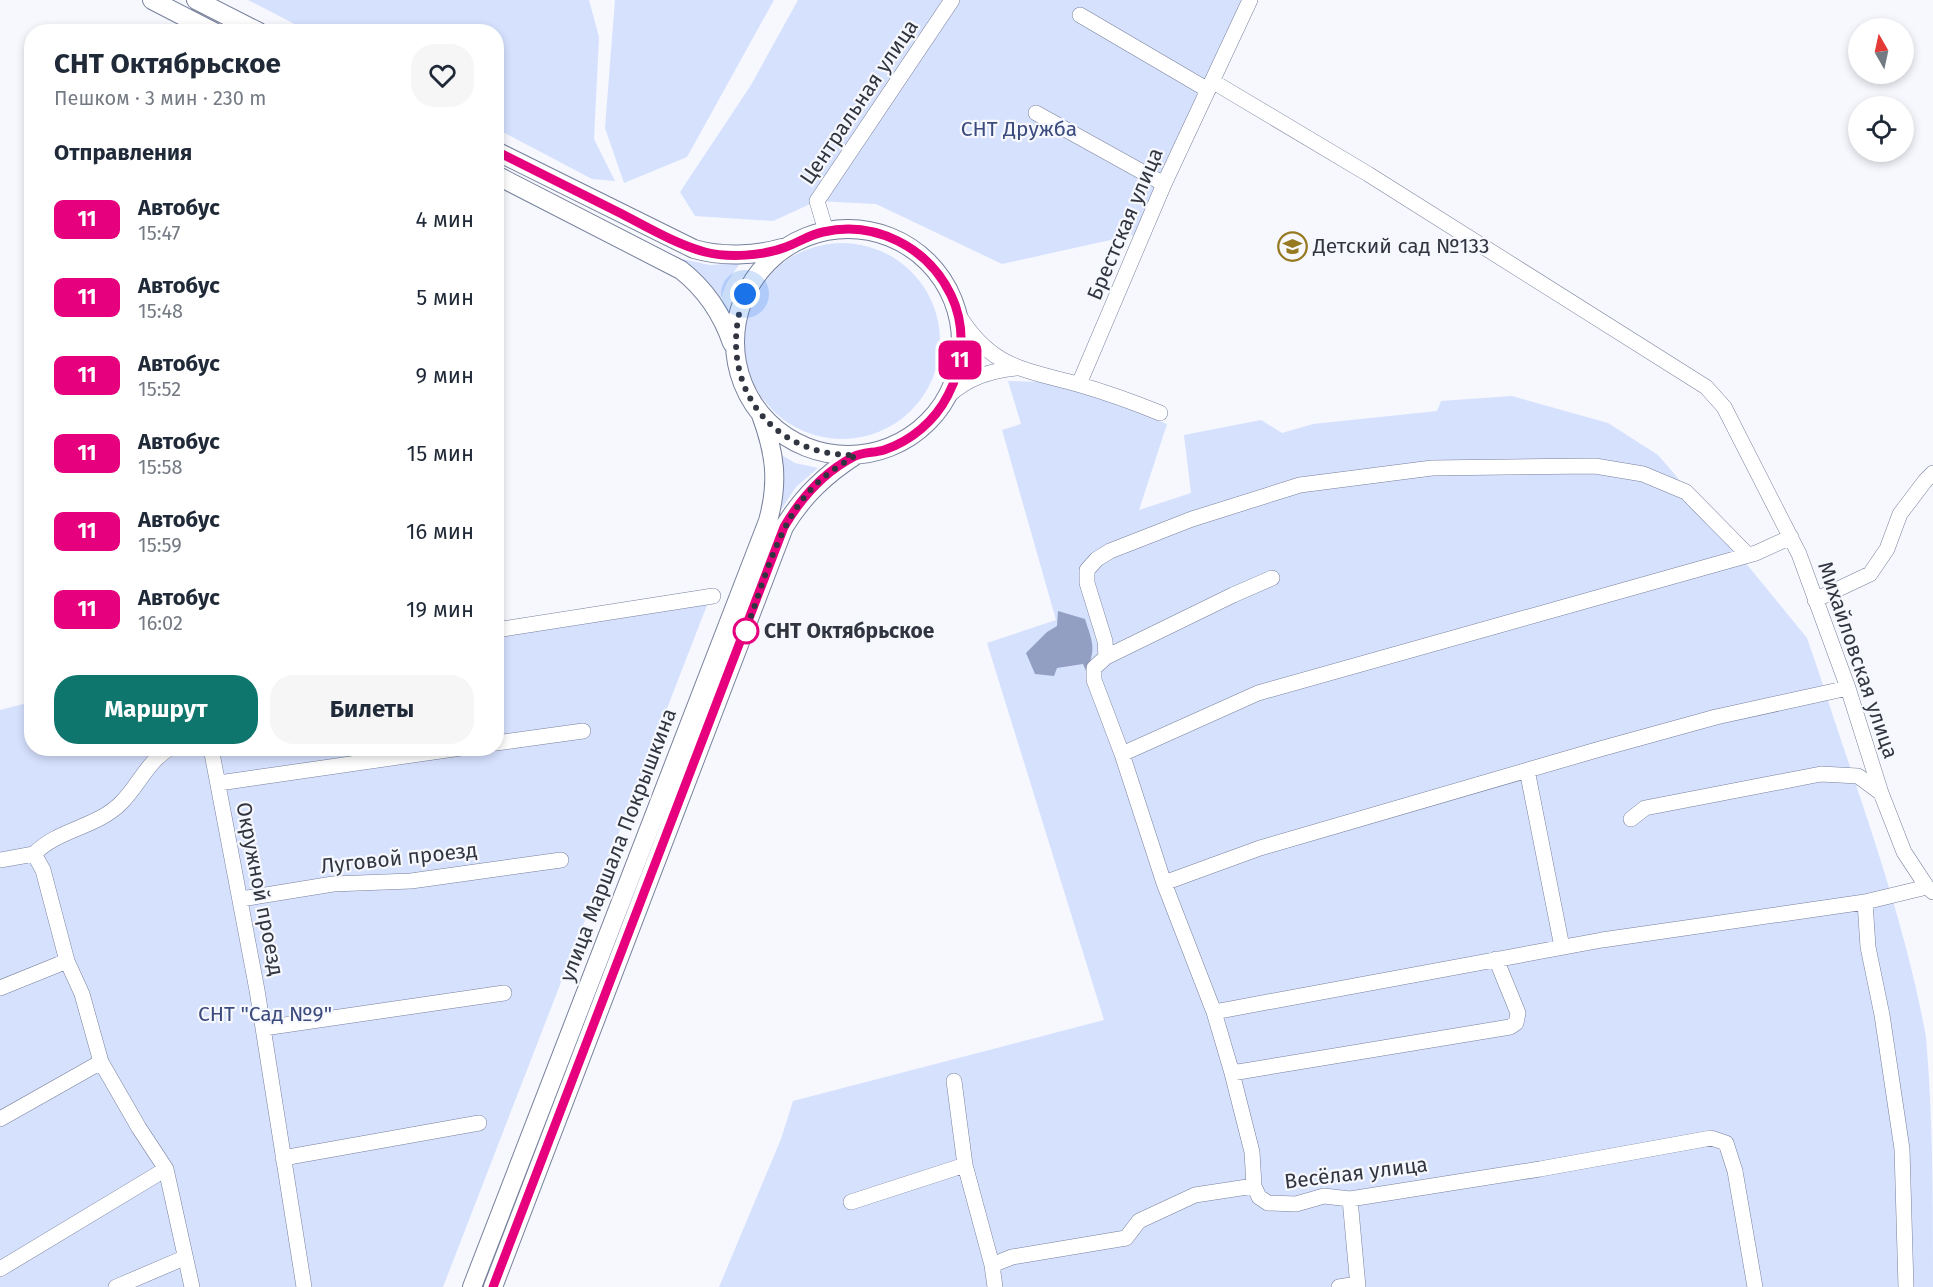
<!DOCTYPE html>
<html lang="ru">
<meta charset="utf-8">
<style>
:root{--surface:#fff;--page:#f6f6f7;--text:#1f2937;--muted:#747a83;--accent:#0f766e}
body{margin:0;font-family:"Fira Sans",sans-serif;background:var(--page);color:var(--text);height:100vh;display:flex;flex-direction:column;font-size:22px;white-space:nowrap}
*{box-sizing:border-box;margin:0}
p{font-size:20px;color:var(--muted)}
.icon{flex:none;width:33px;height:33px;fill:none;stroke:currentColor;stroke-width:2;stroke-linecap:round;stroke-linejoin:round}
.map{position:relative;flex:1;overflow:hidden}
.details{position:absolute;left:24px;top:24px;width:480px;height:732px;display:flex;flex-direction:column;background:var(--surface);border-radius:24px;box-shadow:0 3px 9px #0003}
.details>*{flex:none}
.badge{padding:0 12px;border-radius:9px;font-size:21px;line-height:39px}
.needle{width:39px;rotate:351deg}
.tools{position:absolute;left:1848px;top:18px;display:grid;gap:12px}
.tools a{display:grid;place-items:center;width:66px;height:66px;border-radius:50%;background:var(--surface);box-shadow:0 3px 9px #0003;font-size:30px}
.you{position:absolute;width:30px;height:30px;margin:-15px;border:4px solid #fff;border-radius:50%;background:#1a73e8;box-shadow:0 0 0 9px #1a73e833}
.map>.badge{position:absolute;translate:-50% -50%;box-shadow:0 0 0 3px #fff}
h2{padding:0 30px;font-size:22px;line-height:54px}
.round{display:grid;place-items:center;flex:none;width:63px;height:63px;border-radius:24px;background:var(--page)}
.headline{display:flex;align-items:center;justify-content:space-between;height:102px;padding:0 30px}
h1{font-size:28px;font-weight:700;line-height:45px}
.primary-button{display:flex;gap:12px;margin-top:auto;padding:12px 30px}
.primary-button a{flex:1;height:69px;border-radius:24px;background:var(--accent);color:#fff;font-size:24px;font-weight:700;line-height:69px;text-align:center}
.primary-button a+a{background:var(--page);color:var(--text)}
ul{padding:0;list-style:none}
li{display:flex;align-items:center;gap:18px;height:78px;padding:0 30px}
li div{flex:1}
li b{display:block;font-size:22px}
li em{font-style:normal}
li .badge{min-width:66px;font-weight:700;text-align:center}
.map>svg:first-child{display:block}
.green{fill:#d6e1fe}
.water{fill:#929fc3}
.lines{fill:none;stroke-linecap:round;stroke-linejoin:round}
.minor-casing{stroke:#78819c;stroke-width:16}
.major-casing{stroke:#78819c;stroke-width:20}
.minor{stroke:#fff;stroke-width:15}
.major{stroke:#fff;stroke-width:18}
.line-casing{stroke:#fff;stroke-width:14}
.line{stroke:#e6007e;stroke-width:9}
.walk{stroke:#313540;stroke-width:6;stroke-dasharray:0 10.8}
.stop-dot{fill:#fff;stroke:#e6007e;stroke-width:3}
.labels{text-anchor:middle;stroke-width:4.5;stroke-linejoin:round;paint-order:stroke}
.street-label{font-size:21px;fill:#313540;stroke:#f6f8fe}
.park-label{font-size:21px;fill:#3c4b7d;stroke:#f6f8fe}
.poi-label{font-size:21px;fill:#313540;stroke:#f6f8fe;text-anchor:start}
.stop-label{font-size:21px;font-weight:bold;fill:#313540;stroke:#f6f8fe;text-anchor:start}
</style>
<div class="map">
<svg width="1933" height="1287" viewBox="0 0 1933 1287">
<rect width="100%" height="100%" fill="#f6f8fe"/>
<!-- green -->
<path class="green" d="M248,0H589L599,37L594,139L615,181L592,179L497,129L496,32L308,31Z
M615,0H774L687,157L624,183L605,128Z
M798,0H1257L1142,233L1002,264L876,204L817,201L773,221L695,216L680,192L751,85Z
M744 341a98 98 0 1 1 196 0a98 98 0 1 1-196 0Z
M682,259L710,265L740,263L726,284L718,307L679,264Z
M1008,381L1043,382L1118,404L1167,424L1139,510L1191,493L1184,435L1261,420L1282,433L1313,424L1437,411L1441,401L1512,396L1608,423L1658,455L1677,477L1694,506L1740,556L1807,638L1818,670C1856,789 1904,914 1926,1037C1933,1119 1933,1204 1933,1287H719L781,1139L793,1101L1104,1020L987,643L1056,620L1002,430L1021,424Z
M775,451L795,463L818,468L796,487L779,513Z
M709,600L443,1287H0V710L31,702L32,748H496L497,628Z"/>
<!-- water -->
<path class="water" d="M1058,611L1085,619C1092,641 1097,649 1086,671L1083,664L1057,668L1054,676L1035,674L1026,653L1047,632L1057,626Z"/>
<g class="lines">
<defs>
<path id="minor" d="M1080,15L1208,90
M1212,81L1368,174L1706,387L1724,407L1799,554L1848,688L1881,793L1904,852L1927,887L1933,892
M1036,113L1164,184
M826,231L817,201L952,0
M958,314C990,367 1022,369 1077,384C1105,392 1133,402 1160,413
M1079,384L1164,184L1250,0
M948,396C968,378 989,371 1016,368
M1748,555L1686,492L1643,474L1595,466L1432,468L1300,485L1192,519L1110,551L1097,559L1087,570V583L1105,641L1106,657L1094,668V680L1122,754L1164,883L1214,1012L1232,1073L1252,1152L1254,1186L1259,1197L1268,1203L1296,1204L1324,1196L1350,1199L1540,1169L1711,1138L1726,1143L1735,1171L1755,1287
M1815,600L1870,574L1887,549L1900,514L1925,481L1933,473
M496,630L713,596
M1106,657L1233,595L1272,578
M496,743L583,731
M211,748L257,990L304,1287
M1122,754L1258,693L1756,553L1791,537
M1527,770L1562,947
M219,783L461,748
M1631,819L1645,808L1821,774L1858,776L1881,793
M34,854L43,870L67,961L82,994L101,1062L139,1128L166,1169L192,1287
M34,854C58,829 96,828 121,803C139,785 147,762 170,748
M0,860L34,854
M1164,883L1260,848L1600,749L1716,717L1848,688
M241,899L333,884L411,881L561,860
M1865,902L1868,947L1882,1015L1902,1149L1906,1287
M0,988L67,961
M1214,1012L1602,940L1865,902L1927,887
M264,1028L504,993
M1232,1073L1510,1027L1516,1023L1518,1013L1496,959
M954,1081L965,1165L992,1265L995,1287
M0,1119L101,1062
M283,1158L479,1123
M1350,1199L1358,1287
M851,1202L965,1165
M992,1265L1012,1257L1126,1238L1139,1221L1195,1195L1254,1186
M0,1269L166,1169
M116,1287L184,1258
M1339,1287L1357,1284"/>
<path id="major" d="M152,0L214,32
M196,0L259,32
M496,151L694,249C722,257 754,256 782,248
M496,175L681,270C705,289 722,314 732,343
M735 342a113 113 0 1 1 226 0a113 113 0 1 1-226 0Z
M472,1287L768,521C779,481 775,453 761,415
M493,1287L784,527C803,496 825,475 856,455"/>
</defs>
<!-- minor casing -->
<use href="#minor" class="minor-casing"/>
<!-- major casing -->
<use href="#major" class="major-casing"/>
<!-- minor -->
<use href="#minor" class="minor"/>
<!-- major -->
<use href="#major" class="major"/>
</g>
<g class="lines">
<defs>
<path id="line" d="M493,1287L784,527C801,498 823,473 853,457C862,452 874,453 884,450C911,441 935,421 948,395C964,365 966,326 951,295C928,247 875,220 823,232C809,235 799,242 786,247C763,256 728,258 705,252C676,244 649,228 622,214C580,193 538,172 496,151"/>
</defs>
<!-- line casing -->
<use href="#line" class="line-casing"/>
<!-- line -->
<use href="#line" class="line"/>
<!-- walk -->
<path class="walk" d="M745,294C714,377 766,457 856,455C839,466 821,477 808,493C776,529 762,588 745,633L746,631"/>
</g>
<!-- icons -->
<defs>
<symbol id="school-ring" viewBox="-11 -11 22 22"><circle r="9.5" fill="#f6f8fe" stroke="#967921" stroke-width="1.5"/><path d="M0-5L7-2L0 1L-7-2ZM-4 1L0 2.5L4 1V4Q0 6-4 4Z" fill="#967921"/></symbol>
</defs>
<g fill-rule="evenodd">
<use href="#school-ring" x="1276" y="230" width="33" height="33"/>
</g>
<!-- markers -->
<circle class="stop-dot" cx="746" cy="631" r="12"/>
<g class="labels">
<!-- street labels -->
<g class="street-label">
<text transform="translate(859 102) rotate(-56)" y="7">Центральная улица</text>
<text transform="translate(1125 224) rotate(-67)" y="7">Брестская улица</text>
<text transform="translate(1858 660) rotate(71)" y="7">Михайловская улица</text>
<text transform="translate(618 845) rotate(-69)" y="7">улица Маршала Покрышкина</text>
<text transform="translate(399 858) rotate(-6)" y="7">Луговой проезд</text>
<text transform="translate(260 889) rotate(79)" y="7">Окружной проезд</text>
<text transform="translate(1356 1173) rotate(-7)" y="7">Весёлая улица</text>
</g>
<!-- park labels -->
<g class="park-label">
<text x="1019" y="136">СНТ Дружба</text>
<text x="265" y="1021">СНТ "Сад №9"</text>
</g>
<!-- poi labels -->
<g class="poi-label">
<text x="1313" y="253">Детский сад №133</text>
</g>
<!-- stop labels -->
<g class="stop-label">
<text x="764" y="638">СНТ Октябрьское</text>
</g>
</g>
</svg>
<div class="tools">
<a><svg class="needle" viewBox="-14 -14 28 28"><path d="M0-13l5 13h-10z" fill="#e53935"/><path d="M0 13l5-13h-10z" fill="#747a83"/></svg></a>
<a><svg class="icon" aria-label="locate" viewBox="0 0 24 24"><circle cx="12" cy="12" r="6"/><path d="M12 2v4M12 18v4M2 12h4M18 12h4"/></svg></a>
</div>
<div class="you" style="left:745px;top:294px"></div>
<b class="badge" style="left:960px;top:360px;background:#e6007e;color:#fff">11</b>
<section class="details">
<div class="headline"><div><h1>СНТ Октябрьское</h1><p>Пешком · 3 мин · 230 m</p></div><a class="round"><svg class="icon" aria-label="heart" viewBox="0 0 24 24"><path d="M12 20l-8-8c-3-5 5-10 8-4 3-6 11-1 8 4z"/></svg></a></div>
<h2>Отправления</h2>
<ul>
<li><span class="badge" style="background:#e6007e;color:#fff">11</span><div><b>Автобус</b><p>15:47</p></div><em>4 мин</em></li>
<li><span class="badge" style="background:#e6007e;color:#fff">11</span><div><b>Автобус</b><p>15:48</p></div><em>5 мин</em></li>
<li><span class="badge" style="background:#e6007e;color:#fff">11</span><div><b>Автобус</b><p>15:52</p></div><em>9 мин</em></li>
<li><span class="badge" style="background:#e6007e;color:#fff">11</span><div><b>Автобус</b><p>15:58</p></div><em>15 мин</em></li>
<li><span class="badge" style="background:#e6007e;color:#fff">11</span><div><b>Автобус</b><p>15:59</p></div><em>16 мин</em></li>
<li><span class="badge" style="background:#e6007e;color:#fff">11</span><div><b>Автобус</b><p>16:02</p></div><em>19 мин</em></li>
</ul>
<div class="primary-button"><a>Маршрут</a><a>Билеты</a></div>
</section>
</div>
